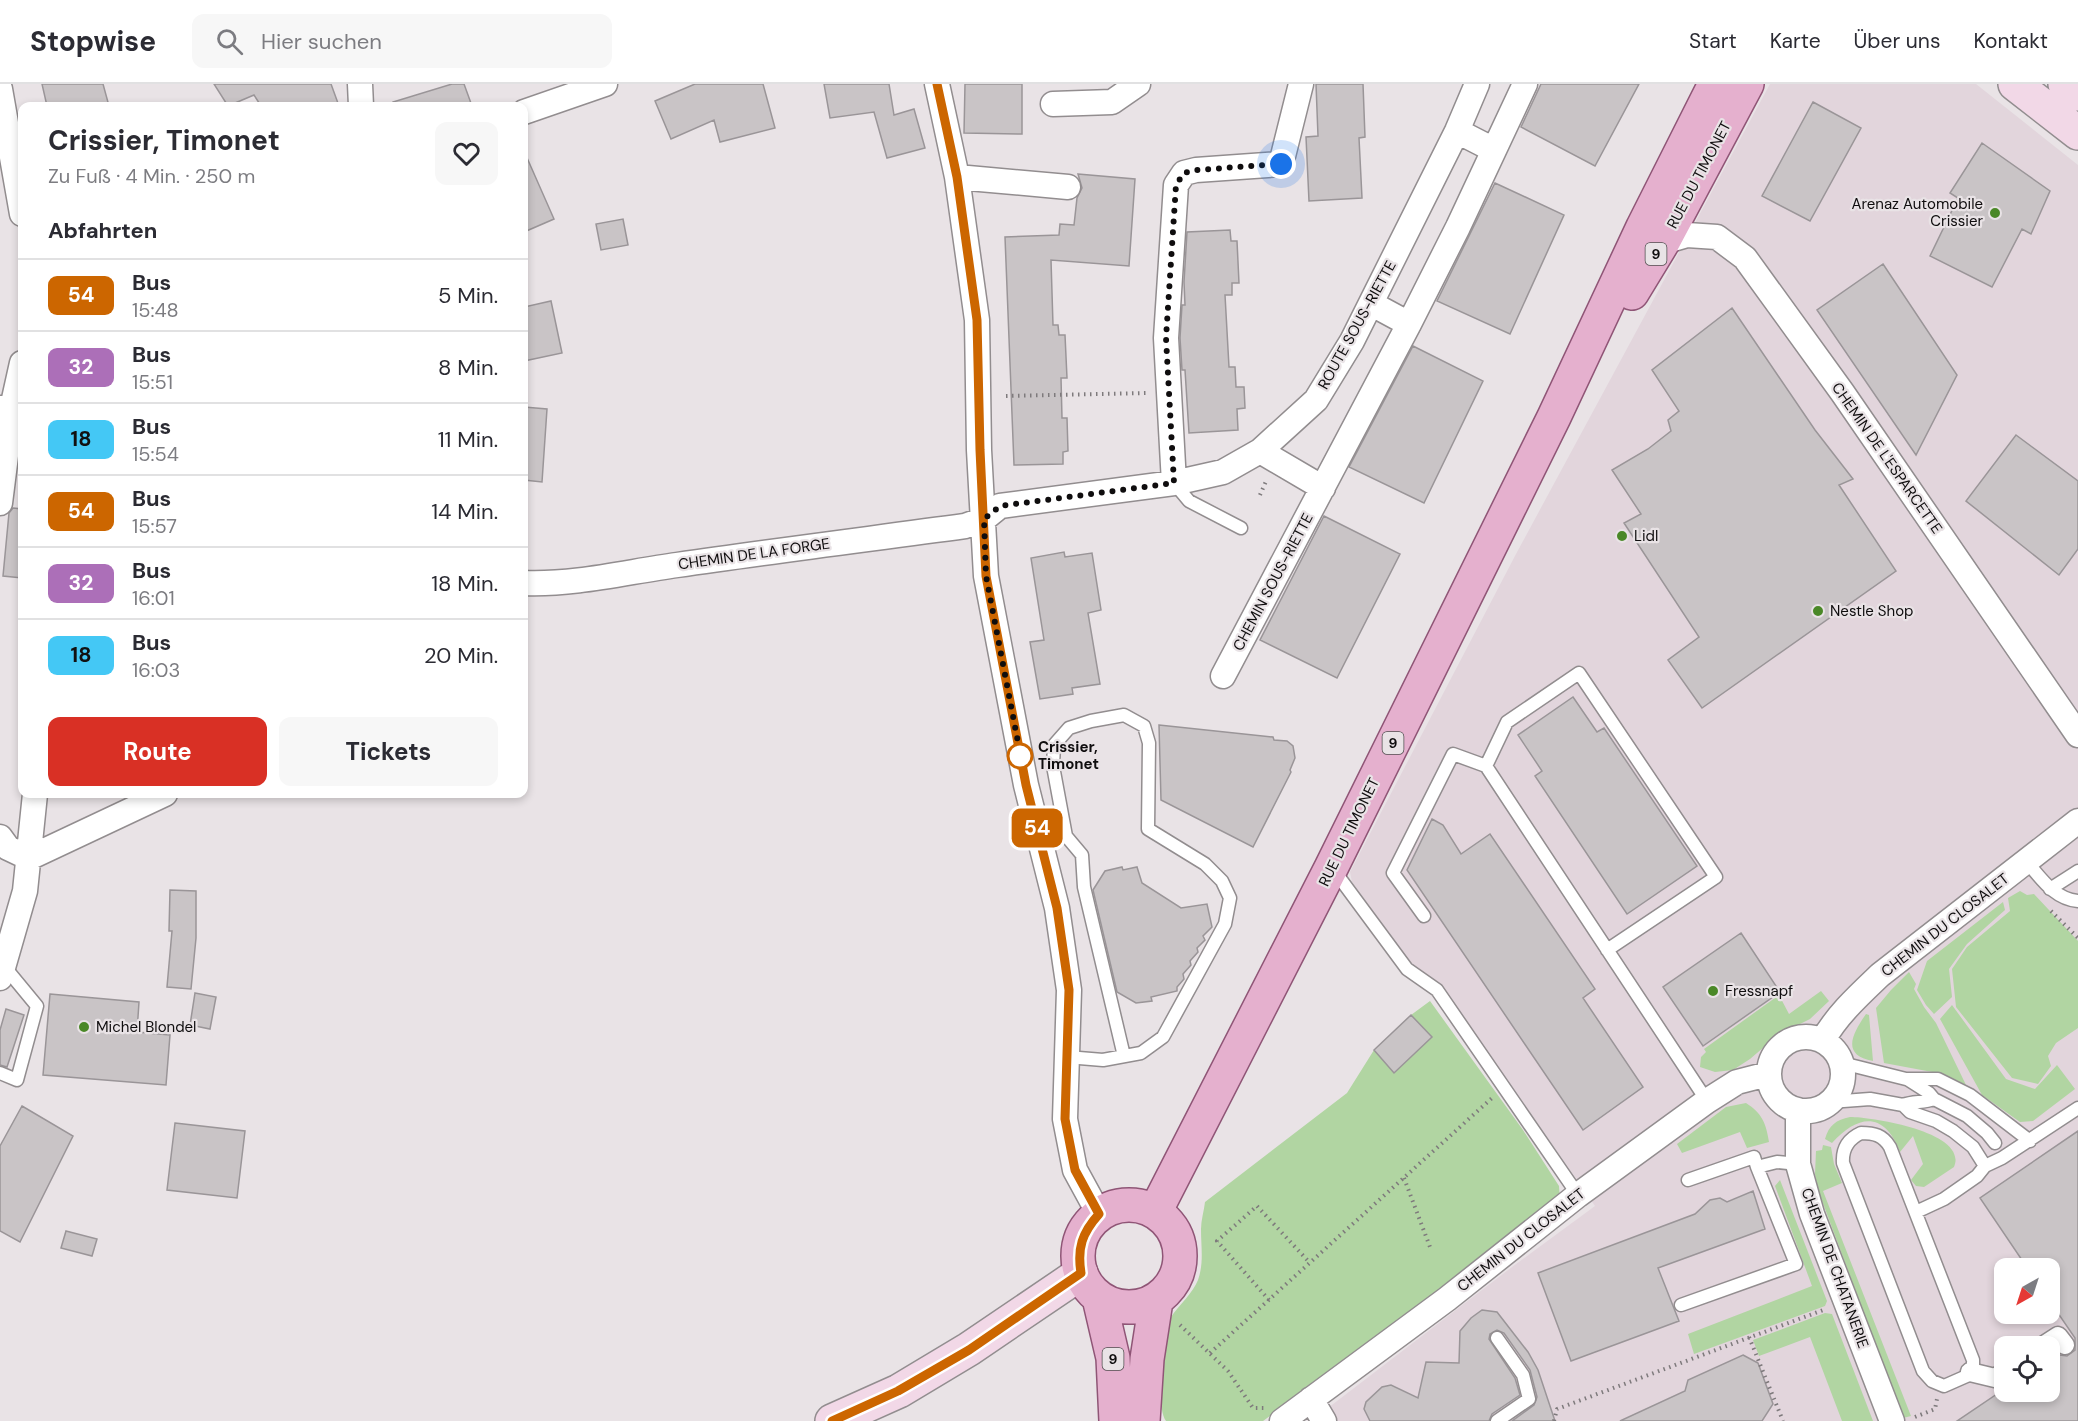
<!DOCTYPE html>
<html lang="de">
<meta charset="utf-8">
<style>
:root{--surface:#fff;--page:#f7f7f7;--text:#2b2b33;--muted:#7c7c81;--line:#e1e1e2;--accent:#d93025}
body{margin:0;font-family:"DM Sans",sans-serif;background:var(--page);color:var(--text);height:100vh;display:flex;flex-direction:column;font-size:22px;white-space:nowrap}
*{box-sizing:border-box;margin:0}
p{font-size:20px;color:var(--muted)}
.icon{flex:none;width:33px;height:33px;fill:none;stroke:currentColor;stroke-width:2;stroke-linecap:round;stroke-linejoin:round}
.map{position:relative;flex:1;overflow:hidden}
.drawer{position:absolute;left:18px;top:18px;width:510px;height:696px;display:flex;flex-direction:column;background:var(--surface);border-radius:12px;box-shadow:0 3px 9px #0003}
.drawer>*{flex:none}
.badge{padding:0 12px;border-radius:9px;font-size:21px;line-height:39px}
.needle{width:39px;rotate:219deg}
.tools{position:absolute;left:1994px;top:1174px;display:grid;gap:12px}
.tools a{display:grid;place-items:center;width:66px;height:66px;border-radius:12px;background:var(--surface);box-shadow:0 3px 9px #0003;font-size:30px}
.you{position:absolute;width:30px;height:30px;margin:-15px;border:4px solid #fff;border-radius:50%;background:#1a73e8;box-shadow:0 0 0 9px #1a73e833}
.map>.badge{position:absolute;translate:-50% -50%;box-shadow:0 0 0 3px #fff}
h2{padding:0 30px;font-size:22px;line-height:54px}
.round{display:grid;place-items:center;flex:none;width:63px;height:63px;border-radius:12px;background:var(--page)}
.overview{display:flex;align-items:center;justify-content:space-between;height:102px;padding:0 30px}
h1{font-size:28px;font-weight:700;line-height:45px}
.primary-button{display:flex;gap:12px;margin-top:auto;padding:12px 30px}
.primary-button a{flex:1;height:69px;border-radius:12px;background:var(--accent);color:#fff;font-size:24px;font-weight:700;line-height:69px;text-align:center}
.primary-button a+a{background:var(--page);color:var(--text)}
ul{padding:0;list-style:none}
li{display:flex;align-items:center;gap:18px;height:72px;padding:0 30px;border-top:2px solid var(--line)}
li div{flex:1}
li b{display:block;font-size:22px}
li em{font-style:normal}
li .badge{min-width:66px;font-weight:700;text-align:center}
header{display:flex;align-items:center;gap:36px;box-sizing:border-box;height:84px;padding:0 30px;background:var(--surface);border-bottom:2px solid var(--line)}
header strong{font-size:28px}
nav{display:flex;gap:33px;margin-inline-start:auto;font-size:21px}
.search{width:420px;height:54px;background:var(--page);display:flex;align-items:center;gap:15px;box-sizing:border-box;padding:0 21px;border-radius:12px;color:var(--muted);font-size:22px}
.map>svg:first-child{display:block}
.built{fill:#e2d5dc;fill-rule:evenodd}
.green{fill:#b1d5a2}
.building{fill:#c9c4c6;stroke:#9a9598;stroke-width:1.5}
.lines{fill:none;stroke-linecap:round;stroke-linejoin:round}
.service-casing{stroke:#928d8f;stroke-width:15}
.pedestrian-casing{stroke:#928d8f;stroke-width:21}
.minor-casing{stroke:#928d8f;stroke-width:27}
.secondary-casing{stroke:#928d8f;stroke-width:36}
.primary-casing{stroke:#8f5576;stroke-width:36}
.path{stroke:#7e7a7c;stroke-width:4;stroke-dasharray:1.5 4.5;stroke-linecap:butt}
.service{stroke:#fff;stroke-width:12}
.pedestrian{stroke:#fff;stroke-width:18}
.minor{stroke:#fff;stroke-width:24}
.secondary{stroke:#f2d8e7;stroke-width:33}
.primary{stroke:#e5b0ce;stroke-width:33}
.line-casing{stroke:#fff;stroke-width:14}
.line{stroke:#c60;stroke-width:9}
.walk{stroke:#0f0d0e;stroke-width:6;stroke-dasharray:0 10.8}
.poi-dot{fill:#4a8827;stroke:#e9e3e6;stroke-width:2}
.stop-dot{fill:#fff;stroke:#c60;stroke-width:3}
.labels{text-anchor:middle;stroke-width:4.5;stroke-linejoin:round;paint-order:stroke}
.shield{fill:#e9e3e6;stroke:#504d4f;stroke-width:1.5}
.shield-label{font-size:14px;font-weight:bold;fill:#0f0d0e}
.street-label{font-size:15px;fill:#0f0d0e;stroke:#e9e3e6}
.poi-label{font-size:15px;fill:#0f0d0e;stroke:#e9e3e6;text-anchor:start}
.stop-label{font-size:15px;font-weight:bold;fill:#0f0d0e;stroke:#e9e3e6;text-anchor:start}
</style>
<header>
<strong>Stopwise</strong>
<div class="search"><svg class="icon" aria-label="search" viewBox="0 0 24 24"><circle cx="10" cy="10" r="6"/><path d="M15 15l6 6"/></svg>Hier suchen</div>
<nav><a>Start</a><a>Karte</a><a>Über uns</a><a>Kontakt</a></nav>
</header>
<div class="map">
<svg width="2078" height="1337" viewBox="0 0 2078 1337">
<rect width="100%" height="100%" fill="#e9e3e6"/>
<!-- built -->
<path class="built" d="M1770,0H1976L2078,81V1337H1311L1512,1183L1595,1122L1440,899L1412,881L1352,798L1350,788L1516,470ZM2004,1185H2049V1230H2004ZM2004,1263H2049V1308H2004Z"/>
<!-- green -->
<path class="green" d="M2020,807L2027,811L2034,810L2078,857V944L2056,959L2048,972L2051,982L2038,1000L2012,994L1956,923L1952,885L1967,863L2010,827L2008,814Z
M2003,818L2005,826L1967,860L1949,885L1952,913L1934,930L1926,921L1917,906L1927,877Z
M1909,888L1916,900L1914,905L1924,923L1936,939L1966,1001L1943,990L1884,979L1876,924L1891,906Z
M1821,907L1829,917L1810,935L1778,951L1750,975L1733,986L1715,988L1700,983L1701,973L1706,968L1704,965L1779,911L1789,930Z
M1430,917L1523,1046L1559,1102L1560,1117L1443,1206L1263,1337H1166C1155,1323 1162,1249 1171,1233C1179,1221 1193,1209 1198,1196C1204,1179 1201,1163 1201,1145C1201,1136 1204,1127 1205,1118L1347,1009L1374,966L1411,931Z
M1952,921L2006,995L2035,1005L2057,981L2075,1005L2033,1037L2020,1038L1982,1011L1940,935Z
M1866,930L1869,931L1873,977C1840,971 1853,949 1866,930Z
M1746,1019C1762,1029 1766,1039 1769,1058L1747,1064L1740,1048L1682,1069L1677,1060L1726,1023Z
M1850,1033C1872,1033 1969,1048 1954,1083L1924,1103L1916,1102L1911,1096L1923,1080L1913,1052L1900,1068C1885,1028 1859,1029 1832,1059L1825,1055C1829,1041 1836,1036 1850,1033Z
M1823,1061L1831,1063L1834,1080L1842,1099L1823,1107L1911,1332L1903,1334L1818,1106L1815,1090L1816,1067L1822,1066Z
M1780,1096L1827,1217L1825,1222L1694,1270L1688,1250L1812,1202L1775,1102Z
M1825,1229L1832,1230L1873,1337H1842L1810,1253L1759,1272L1753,1256Z"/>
<!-- building -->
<path class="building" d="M42,0H103L109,22H47Z
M214,0H331L339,22H261L254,11L228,22Z
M452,0H464L472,22H394L393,18Z
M695,0H763L775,44L720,58L714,36L671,55L655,17Z
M824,0H889L894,31L914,25L925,64L887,74L874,28L830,34Z
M965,0H1022V50L964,49Z
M1316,0H1363L1365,53L1359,54L1362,114L1309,117L1306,53L1318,52Z
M1541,0H1639L1595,82L1521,43Z
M1813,18L1861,44L1810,137L1762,112Z
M1982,59L2050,107L2031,150L2022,145L1992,203L1930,172L1958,114L1950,109Z
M524,67L554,135L524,148Z
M1078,90L1135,95L1129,182L1051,176L1053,241H1058L1059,251H1065L1067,294H1061L1062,334H1067L1068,367L1063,368V380L1014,381L1005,153L1059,151L1060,140L1074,141L1077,114L1082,104Z
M1495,99L1564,131L1510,250L1437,217Z
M623,135L628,161L601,166L596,140Z
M1230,146L1231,157H1237L1239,199H1232V211H1225L1229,283H1235L1236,303H1244L1245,324L1237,325L1238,346L1189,349L1185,286H1182L1180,254L1182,221H1185L1184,198L1187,148Z
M1883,180L1957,291L1916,371L1817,226Z
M551,217L562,269L524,277V223Z
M1732,224L1815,346L1853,395L1839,401L1896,487L1702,624L1668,576L1699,553L1624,439L1641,430L1612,386L1648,365L1671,347L1668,336L1679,327L1652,286Z
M1413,262L1483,297L1424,419L1349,383Z
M524,323L547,325L542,398L524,396Z
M2016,351L2078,397V465L2059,491L1966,417Z
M13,424L22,425V494L3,492L9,429Z
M1324,432L1400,470L1337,594L1260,556Z
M1064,468L1065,473L1092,469L1101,526L1088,529L1100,600L1072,604L1073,610L1040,615L1030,558L1044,556L1031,474Z
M1573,613L1597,648L1604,644L1697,782L1627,830L1535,692L1542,687L1518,651Z
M1159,641L1273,653L1274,656L1287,657L1293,662L1295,674L1290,686L1291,688L1253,763L1161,716Z
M1432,735L1443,741L1461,770L1490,750L1595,905L1583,914L1643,1003L1583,1046L1407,786Z
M1122,783L1123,786L1137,783L1142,799L1181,824L1207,820L1212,843L1203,852L1205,856L1197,864L1198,868L1190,877L1191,881L1183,890L1184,895L1177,903V907L1151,913L1152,917L1136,919L1117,908L1093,806L1105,787Z
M170,806L196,807V854L191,905L167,903L172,847H169Z
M1741,849L1780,908L1703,962L1663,903Z
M195,909L216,913L210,945L190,941Z
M50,910L139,918L137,948L170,951L166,1001L43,991Z
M6,925L24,931L7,983L0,981V946Z
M1411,931L1432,953L1394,989L1374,966Z
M22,1022L73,1052L20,1158L0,1147V1062Z
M175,1039L245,1047L237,1114L167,1106Z
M2078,1047V1337H1957L2000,1308H2049V1271L2056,1267L2060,1271L2067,1272L2075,1266V1254L2049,1216V1185H2028L1980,1114Z
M1753,1107L1765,1145L1658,1184L1679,1237L1571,1277L1538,1189L1695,1130L1710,1116L1720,1114L1727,1118Z
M66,1147L97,1155L92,1172L61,1164Z
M1482,1226L1497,1228L1528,1268L1538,1286L1555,1337H1512L1534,1321L1537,1313L1530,1286L1504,1249L1497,1246L1490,1250L1489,1255L1515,1294L1520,1311L1492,1330L1489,1337H1370L1364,1325L1366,1318L1382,1303L1391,1301L1418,1314L1426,1278L1459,1279L1460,1247L1471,1234Z
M1743,1271L1758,1279L1773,1320L1762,1337H1620L1685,1307L1688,1296Z"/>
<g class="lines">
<defs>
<path id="service" d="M1174,399L1189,417L1241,444
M1066,752L1082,771L1084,803L1124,972
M1041,759L1066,752L1053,682L1054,661L1069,644L1091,637L1124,631L1144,642L1149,659L1148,745L1205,780L1222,797L1230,814L1225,840L1163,953L1141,969L1103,976L1067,973
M2026,777C2041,794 2054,815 2078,817
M1333,785L1407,885L1437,906L1578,1111
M2050,805L2078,787
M1424,832L1393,789L1453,670L1486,682
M1607,866L1716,793L1579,589L1507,638L1486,682L1707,1017
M1842,979L1906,995H1938L1970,1011L2030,1057
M0,989L17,996L37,922L4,882
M1907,995L1929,1009L1934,1015L1967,1032L1987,1049L1995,1059
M1830,1018L1870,1015L1903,1021L1910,1028L1936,1037L1953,1047L1973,1063L1985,1082
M1903,1021C1914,1017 1923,1019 1934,1015
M1861,1049C1874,1049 1883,1051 1890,1063L1973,1276V1283L1969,1291L1944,1302L1932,1297L1923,1287L1843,1079C1842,1065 1848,1055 1861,1049Z
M1688,1096L1754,1073L1757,1083
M1916,1128L1944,1115L1977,1092L1985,1082L2002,1074L2078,1024
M1681,1221L1796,1180L1757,1083L1777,1078L1798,1080
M1497,1337L1529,1315L1523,1291L1497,1254"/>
<path id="pedestrian" d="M2041,1263L2058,1252L2065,1261
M1970,1288L1995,1294L2004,1288"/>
<path id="minor" d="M360,0L361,22
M937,0L957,93L977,236L979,366L986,492L1026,701L1057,824L1069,906L1065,1035L1075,1086L1099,1130
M0,5L22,130
M1053,20L1112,18L1138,0
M524,28L605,0
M1457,47L1494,66
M957,93L1068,103
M1663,158L1687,151L1717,153L1745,174L1842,308L2078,651
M1372,220L1409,240
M0,324H12L22,279
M1260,367L1323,404
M1174,399L1166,254L1176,101L1184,89L1196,86L1281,80L1301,0
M0,419L12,324
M524,499C575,501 626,488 677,481C773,467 869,455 965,442L984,435L1000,422L1174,399L1223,388L1260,367L1316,316L1352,257L1457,47L1477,0
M1223,592L1409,240L1458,143L1525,0
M0,753L8,764L29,774L165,710
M0,894L25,807L35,710
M1769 990a37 37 0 1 1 74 0a37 37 0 1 1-74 0Z
M1823,956C1837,931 1859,911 1880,891L2078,737
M1798,1026V1080L1812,1130L1892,1337
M1311,1315L1324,1337
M1282,1337L1447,1215L1578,1111L1707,1017L1737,998L1768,990"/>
<path id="secondary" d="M2015,0L2078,49
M2065,0L2078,10
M832,1337L899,1307L969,1265L1081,1189"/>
<path id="primary" d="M1632,209L1663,158L1747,0
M1078 1172a51 51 0 1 1 102 0a51 51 0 1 1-102 0Z
M1155,1128L1331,784L1554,333L1643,143L1715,0
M1099,1214L1113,1274L1116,1337
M1143,1337L1147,1275L1156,1217"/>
</defs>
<!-- service casing -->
<use href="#service" class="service-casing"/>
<!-- pedestrian casing -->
<use href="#pedestrian" class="pedestrian-casing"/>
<!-- minor casing -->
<use href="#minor" class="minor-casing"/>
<!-- secondary casing -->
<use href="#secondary" class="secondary-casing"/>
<!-- primary casing -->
<use href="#primary" class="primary-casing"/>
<!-- path -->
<path class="path" d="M1006,312L1147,309
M1260,411L1267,395
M2051,827L2078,854
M1404,1094L1430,1163
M1269,1216L1217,1157L1257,1122L1310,1179
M1180,1241L1228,1287L1253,1324H1264
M1749,1253L1783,1337
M1210,1269L1492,1014
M1915,1333L1935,1325L1937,1315
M1554,1337L1557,1325L1826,1225"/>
<!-- service -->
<use href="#service" class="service"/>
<!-- pedestrian -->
<use href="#pedestrian" class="pedestrian"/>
<!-- minor -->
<use href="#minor" class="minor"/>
<!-- secondary -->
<use href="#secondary" class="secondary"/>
<!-- primary -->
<use href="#primary" class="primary"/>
</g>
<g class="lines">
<defs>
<path id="line" d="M832,1337L898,1307L969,1266L1081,1189C1077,1164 1082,1149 1099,1130L1075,1086L1065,1035L1069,906L1057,824L1026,701L986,492L980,366L977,236L957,93L937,0"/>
</defs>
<!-- line casing -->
<use href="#line" class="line-casing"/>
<!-- line -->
<use href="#line" class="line"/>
<!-- walk -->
<path class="walk" d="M1020,672L1022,679L986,492L984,435L1000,422L1174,399L1166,254L1176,101L1184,89L1196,86L1281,80"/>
</g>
<!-- markers -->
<g class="poi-dot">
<circle cx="1995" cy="129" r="6"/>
<circle cx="1622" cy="452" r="6"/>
<circle cx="1818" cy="527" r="6"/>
<circle cx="1713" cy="907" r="6"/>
<circle cx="84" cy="943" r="6"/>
</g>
<circle class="stop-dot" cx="1020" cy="672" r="12"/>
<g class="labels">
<!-- shield labels -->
<g class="shield">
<rect x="1645.5" y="159" width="21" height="22" rx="4.5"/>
<rect x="1382.5" y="648" width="21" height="22" rx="4.5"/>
<rect x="1102.5" y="1264" width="21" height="22" rx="4.5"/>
</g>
<g class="shield-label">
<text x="1656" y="175">9</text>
<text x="1393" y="664">9</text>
<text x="1113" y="1280">9</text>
</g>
<!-- street labels -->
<g class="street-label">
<text transform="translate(1699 91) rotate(-62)" y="5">RUE DU TIMONET</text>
<text transform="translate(1357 241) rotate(-61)" y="5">ROUTE SOUS-RIETTE</text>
<text transform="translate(1887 374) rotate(55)" y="5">CHEMIN DE L'ESPARCETTE</text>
<text transform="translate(754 470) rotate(-8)" y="5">CHEMIN DE LA FORGE</text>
<text transform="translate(1273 498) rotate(-62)" y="5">CHEMIN SOUS-RIETTE</text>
<text transform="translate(1349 748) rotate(-64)" y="5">RUE DU TIMONET</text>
<text transform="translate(1945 841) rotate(-38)" y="5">CHEMIN DU CLOSALET</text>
<text transform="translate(1521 1156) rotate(-38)" y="5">CHEMIN DU CLOSALET</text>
<text transform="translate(1835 1184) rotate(70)" y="5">CHEMIN DE CHATANERIE</text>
</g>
<!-- poi labels -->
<g class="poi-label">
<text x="1983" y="125" text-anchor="end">Arenaz Automobile<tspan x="1983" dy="17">Crissier</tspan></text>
<text x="1634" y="457">Lidl</text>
<text x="1830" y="532">Nestle Shop</text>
<text x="1725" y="912">Fressnapf</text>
<text x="96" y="948">Michel Blondel</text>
</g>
<!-- stop labels -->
<g class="stop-label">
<text x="1038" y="668">Crissier,<tspan x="1038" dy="17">Timonet</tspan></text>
</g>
</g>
</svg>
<div class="tools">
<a><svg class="needle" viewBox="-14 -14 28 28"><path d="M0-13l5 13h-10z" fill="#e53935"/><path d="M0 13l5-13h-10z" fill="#7c7c81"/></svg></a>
<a><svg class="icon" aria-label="locate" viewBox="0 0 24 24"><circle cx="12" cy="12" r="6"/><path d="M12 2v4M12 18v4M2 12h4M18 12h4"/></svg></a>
</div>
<div class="you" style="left:1281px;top:80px"></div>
<b class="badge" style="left:1037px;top:744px;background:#c60;color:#fff">54</b>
<section class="drawer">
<div class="overview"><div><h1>Crissier, Timonet</h1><p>Zu Fuß · 4 Min. · 250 m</p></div><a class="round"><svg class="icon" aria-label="heart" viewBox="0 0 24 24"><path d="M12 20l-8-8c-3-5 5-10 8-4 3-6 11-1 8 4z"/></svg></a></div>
<h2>Abfahrten</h2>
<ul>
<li><span class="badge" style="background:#c60;color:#fff">54</span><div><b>Bus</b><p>15:48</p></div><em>5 Min.</em></li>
<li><span class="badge" style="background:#ac6fb8;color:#fff">32</span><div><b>Bus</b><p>15:51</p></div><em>8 Min.</em></li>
<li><span class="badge" style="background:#44c8f5;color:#111">18</span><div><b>Bus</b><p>15:54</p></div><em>11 Min.</em></li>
<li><span class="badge" style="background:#c60;color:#fff">54</span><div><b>Bus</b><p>15:57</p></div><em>14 Min.</em></li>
<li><span class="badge" style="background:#ac6fb8;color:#fff">32</span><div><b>Bus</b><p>16:01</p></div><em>18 Min.</em></li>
<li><span class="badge" style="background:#44c8f5;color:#111">18</span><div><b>Bus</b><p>16:03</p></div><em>20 Min.</em></li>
</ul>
<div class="primary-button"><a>Route</a><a>Tickets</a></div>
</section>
</div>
